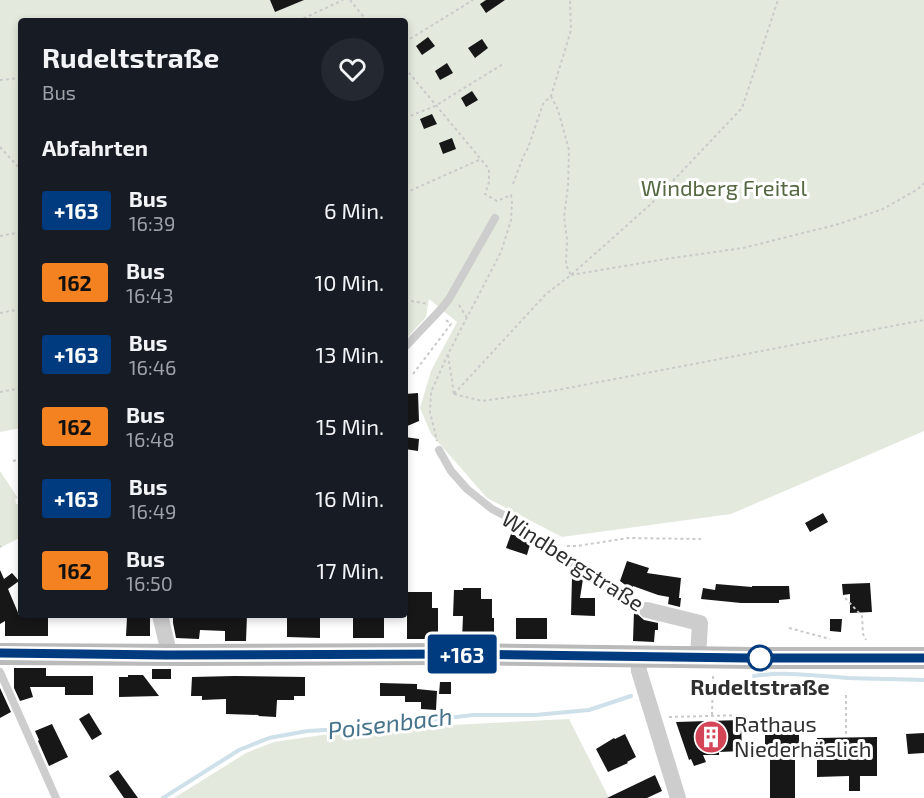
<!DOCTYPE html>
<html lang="de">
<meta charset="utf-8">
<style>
:root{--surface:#171b24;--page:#242831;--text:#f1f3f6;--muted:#9ea1a6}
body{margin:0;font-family:"Exo 2",sans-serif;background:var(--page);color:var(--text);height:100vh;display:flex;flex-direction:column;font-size:22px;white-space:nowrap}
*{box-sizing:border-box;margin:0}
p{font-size:20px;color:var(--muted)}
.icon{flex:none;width:33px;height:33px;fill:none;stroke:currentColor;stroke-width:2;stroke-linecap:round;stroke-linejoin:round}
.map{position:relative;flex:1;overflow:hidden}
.side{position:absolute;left:18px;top:18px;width:390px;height:600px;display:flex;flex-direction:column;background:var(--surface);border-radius:6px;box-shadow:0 3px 9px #0003}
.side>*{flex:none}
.badge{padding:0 12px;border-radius:4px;font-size:21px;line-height:39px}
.map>.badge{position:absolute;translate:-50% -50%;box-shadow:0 0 0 3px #fff}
h2{padding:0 24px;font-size:22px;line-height:54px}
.round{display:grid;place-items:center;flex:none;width:63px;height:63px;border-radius:32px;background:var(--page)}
.overview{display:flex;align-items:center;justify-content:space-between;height:102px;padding:0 24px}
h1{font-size:28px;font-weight:700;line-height:45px}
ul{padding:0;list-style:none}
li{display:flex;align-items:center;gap:18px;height:72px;padding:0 24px}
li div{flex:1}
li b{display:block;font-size:22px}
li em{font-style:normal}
li .badge{min-width:66px;font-weight:700;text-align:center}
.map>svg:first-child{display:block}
.green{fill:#e4e9dd}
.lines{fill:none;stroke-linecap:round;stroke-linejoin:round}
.stream{stroke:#cee0e9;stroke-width:4}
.building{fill:#171717}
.path{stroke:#cacaca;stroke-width:2;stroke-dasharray:3 3;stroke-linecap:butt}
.service{stroke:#cdcdcd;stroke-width:8}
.minor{stroke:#cdcdcd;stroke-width:16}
.secondary{stroke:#bababa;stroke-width:22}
.line-casing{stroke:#fff;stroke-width:14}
.line{stroke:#003b80;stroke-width:9}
.stop-dot{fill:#fff;stroke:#003b80;stroke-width:3}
.labels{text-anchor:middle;stroke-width:6;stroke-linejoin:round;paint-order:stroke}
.park-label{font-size:22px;fill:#556842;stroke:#fff}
.street-label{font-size:22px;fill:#303030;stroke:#fff}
.stop-label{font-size:22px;font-weight:bold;fill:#303030;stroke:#fff}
.poi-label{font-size:22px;fill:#303030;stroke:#fff;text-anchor:start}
.water-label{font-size:24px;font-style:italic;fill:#46738b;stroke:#fff}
</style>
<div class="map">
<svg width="924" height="798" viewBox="0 0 924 798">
<rect width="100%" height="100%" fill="#fff"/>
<!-- green -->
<path class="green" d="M0,0H924V431L731,514L562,537L487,498L431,434L420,408L431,371L457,322L429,299L426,317L405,340V21H21V428L0,432Z
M0,471L18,498L15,499L16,504H21V537L0,548Z
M569,719L609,798H174L246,753L274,742L322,735L432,726Z"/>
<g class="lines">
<!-- stream -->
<path class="stream" d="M754,676C785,671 817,676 849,678C874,679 899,679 924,680
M163,798L239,750L269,738L307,731L360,728L473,715H535L589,710L631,696"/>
</g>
<!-- building -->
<path class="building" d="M270,0H304L275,12Z
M486,0H505L486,13L480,4Z
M428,37L435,46L422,55L416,46Z
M482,39L488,48L475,58L468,48Z
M447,63L453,73L440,80L435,71Z
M472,91L478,100L466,107L461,98Z
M432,114L437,124L424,129L420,119Z
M452,138L456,149L443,154L439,143Z
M418,393L419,421L405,427V394Z
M405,437L419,439L418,451L405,449Z
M823,513L828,522L810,532L805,523Z
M511,534L531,541L527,555L506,548Z
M627,561L649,568L647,573L681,578L679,598H681L680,607L668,604L669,597L658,595L633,586L632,590L620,581Z
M0,570L4,579L12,573L19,581L8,589L19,615H40V616L48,617V636H5V621L0,624Z
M572,577L583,579L580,598H595V616L571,615Z
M870,583L872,612L850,613V594L843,595L842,584Z
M716,584L752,587V586H789L790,599L779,600V603H741L701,599L703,588L715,590Z
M463,588H481V599H492V618H494V639H462L463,616H453L454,590H463Z
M407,592H432V608H438V639H407Z
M634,611L644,620L658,623V630H655L654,642L633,641Z
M173,615H247L246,641H225V631L200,630L199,639L176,638L173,623Z
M287,615H320V638L287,637Z
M353,615H384V638H353Z
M127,617L150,618V636H126Z
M516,618H547V639H516Z
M830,619H842L841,632L830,631Z
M14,668H46V676H93V695H65V687H30L33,697L20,701L14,688Z
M152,669H171V679H152Z
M128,675H143L159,696L119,697V677H128Z
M234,676L305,677V696H294V700H277L276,717L258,716L259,715L226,714V699L202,700V696H191L192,677Z
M440,682H451V694H439Z
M380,683L417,684V689L437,691L436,710L421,709V702H405V696H380Z
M0,688L11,712L0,718Z
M89,713L102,734L92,740L79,719Z
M741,720L742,751L719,752V755H703L706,762L694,766L691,759L689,760L676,722Z
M52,724L68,757L49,766L38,741L39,740L35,731Z
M769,731H795V735H799V747L795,748V798H770V748H765V735H769Z
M924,733V753L908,754L906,734Z
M625,734L636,757L627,762L628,763L608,772L596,749L614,738L615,739Z
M877,737V776H860V791H849V776L817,777V738Z
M118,770L138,798H124L109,776Z
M655,775L662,791L647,798H607Z"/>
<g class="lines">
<!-- path -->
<path class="path" d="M350,0L367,21
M298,21L343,0
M405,42L473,0
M405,68L489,169V182L485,194L497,201L511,195L512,202L511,220L501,252L448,354L431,392L430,412L437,441
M0,80L21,78
M551,96L558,110L569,150L568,186L564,217L567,239L566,265L571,275
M405,118L435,106L503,64
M0,147L21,170
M513,184L523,157L528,148L543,104L551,96L571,30L570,0
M405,193L479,160
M0,236L21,232
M571,275L665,259L743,248L839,224L883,209L918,189L924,183
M405,300L428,304
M459,305L467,318
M0,313L21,309
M448,355L454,394
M413,374L451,324L446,320
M0,392L21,388
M454,394L546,294L571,275L651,204L742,108L778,0
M454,394L482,401L552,391L924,320
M13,461L21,459
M0,546L1,547
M567,546H577L628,538L701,539
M845,598L862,616L863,634L866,640
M789,628L830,639
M846,695V737
M712,715L713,676
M669,717L747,715"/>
<!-- service -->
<path class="service" d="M405,347L442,308L449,299L495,218
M439,450L451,471L467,489L492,509L513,520L617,595L647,610
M0,672L56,798"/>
<!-- minor -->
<path class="minor" d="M647,610L700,623L698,657
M160,615L167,644V655
M638,656L639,671L678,798"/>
<!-- secondary -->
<path class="secondary" d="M0,654L186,655L456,654L755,658H924"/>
</g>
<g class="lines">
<defs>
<path id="line" d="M0,653L167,655L456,654L746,658H924"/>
</defs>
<!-- line casing -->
<use href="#line" class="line-casing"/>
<!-- line -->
<use href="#line" class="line"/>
</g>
<!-- icons -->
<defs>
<symbol id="building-disc" viewBox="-11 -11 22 22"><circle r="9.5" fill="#d44657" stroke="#fff"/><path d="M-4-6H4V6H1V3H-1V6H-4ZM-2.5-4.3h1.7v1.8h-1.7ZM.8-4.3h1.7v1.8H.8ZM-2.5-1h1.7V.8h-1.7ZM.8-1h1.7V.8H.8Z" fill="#fff"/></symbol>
</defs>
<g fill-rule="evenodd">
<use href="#building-disc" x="692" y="718" width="38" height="38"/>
</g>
<!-- markers -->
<circle class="stop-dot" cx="760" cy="658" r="12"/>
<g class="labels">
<!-- park labels -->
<g class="park-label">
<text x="724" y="196">Windberg Freital</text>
</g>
<!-- street labels -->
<g class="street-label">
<text transform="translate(573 561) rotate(33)" y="8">Windbergstraße</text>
</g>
<!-- stop labels -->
<g class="stop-label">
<text x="760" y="695">Rudeltstraße</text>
</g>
<!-- poi labels -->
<g class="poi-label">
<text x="734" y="732">Rathaus<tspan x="734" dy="25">Niederhäslich</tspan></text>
</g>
<!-- water labels -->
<g class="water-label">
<text transform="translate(390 724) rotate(-7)" y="8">Poisenbach</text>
</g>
</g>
</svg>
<b class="badge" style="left:462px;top:654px;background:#003b80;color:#fff">+163</b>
<section class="side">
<div class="overview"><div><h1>Rudeltstraße</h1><p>Bus</p></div><a class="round"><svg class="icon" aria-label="heart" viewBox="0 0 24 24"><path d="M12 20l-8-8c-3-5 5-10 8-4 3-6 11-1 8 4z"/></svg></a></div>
<h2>Abfahrten</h2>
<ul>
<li><span class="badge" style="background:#003b80;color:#fff">+163</span><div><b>Bus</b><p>16:39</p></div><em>6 Min.</em></li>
<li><span class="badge" style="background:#f58220;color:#111">162</span><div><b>Bus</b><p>16:43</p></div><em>10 Min.</em></li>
<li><span class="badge" style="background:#003b80;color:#fff">+163</span><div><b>Bus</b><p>16:46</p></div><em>13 Min.</em></li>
<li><span class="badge" style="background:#f58220;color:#111">162</span><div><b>Bus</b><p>16:48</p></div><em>15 Min.</em></li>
<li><span class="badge" style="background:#003b80;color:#fff">+163</span><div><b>Bus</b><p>16:49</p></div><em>16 Min.</em></li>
<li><span class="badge" style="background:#f58220;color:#111">162</span><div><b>Bus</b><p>16:50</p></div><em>17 Min.</em></li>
</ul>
</section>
</div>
